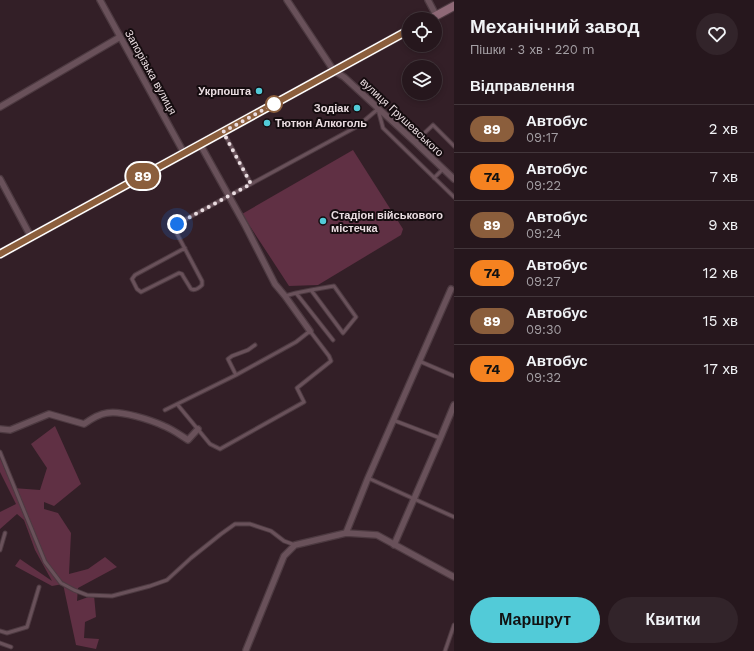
<!DOCTYPE html>
<html lang="uk">
<meta charset="utf-8">
<style>
:root{--surface:#26171d;--page:#32242a;--text:#f1f3f6;--muted:#a49fa4;--line:#42363b;--accent:#52cbd8}
body{margin:0;font-family:"Work Sans",sans-serif;background:var(--page);color:var(--text);height:100vh;display:flex;flex-direction:column;font-size:15px;white-space:nowrap}
*{box-sizing:border-box;margin:0}
p{font-size:13px;color:var(--muted)}
.icon{flex:none;width:22px;height:22px;fill:none;stroke:currentColor;stroke-width:2;stroke-linecap:round;stroke-linejoin:round}
.map{position:relative;flex:1;overflow:hidden}
.drawer{display:flex;flex-direction:column;background:var(--surface);width:300px}
.drawer>*{flex:none}
.badge{padding:0 8px;border-radius:13px;font-size:14px;line-height:26px}
.fabs{position:absolute;left:402px;top:12px;display:grid;gap:8px}
.fabs a{display:grid;place-items:center;width:40px;height:40px;border-radius:50%;background:var(--surface);box-shadow:0 2px 6px #0003,0 0 0 1px var(--line);font-size:20px}
.you{position:absolute;width:20px;height:20px;margin:-10px;border:3px solid #fff;border-radius:50%;background:#1a73e8;box-shadow:0 0 0 6px #1a73e833}
.map>.badge{position:absolute;translate:-50% -50%;box-shadow:0 0 0 2px #fff}
h2{padding:0 16px;font-size:15px;line-height:36px}
.round{display:grid;place-items:center;flex:none;width:42px;height:42px;border-radius:21px;background:var(--page)}
.headline{display:flex;align-items:center;justify-content:space-between;height:68px;padding:0 16px}
h1{font-size:19px;font-weight:800;line-height:30px}
.cta{display:flex;gap:8px;margin-top:auto;padding:8px 16px}
.cta a{flex:1;height:46px;border-radius:24px;background:var(--accent);color:#111;font-size:16px;font-weight:800;line-height:46px;text-align:center}
.cta a+a{background:var(--page);color:var(--text)}
ul{padding:0;list-style:none}
li{display:flex;align-items:center;gap:12px;height:48px;padding:0 16px;border-top:1px solid var(--line)}
li div{flex:1}
li b{display:block;font-size:15px}
li em{font-style:normal}
li .badge{min-width:44px;font-weight:700;text-align:center}
main{display:flex;flex:1;min-height:0}
.map>svg:first-child{display:block}
.green{fill:#603044}
.lines{fill:none;stroke-linecap:round;stroke-linejoin:round}
.lane-casing{stroke:#4d3a41;stroke-width:5}
.street-casing{stroke:#4d3a41;stroke-width:8}
.secondary-casing{stroke:#4d3a41;stroke-width:10}
.lane{stroke:#69515a;stroke-width:3}
.street{stroke:#69515a;stroke-width:5.5}
.secondary{stroke:#8f6977;stroke-width:8}
.line-casing{stroke:#fff;stroke-width:9}
.line{stroke:#8b5e3c;stroke-width:6}
.walk{stroke:#eadde1;stroke-width:4;stroke-dasharray:0 7.2}
.poi-dot{fill:#52cbd8;stroke:#150c0f;stroke-width:1.5}
.stop-dot{fill:#fff;stroke:#8b5e3c;stroke-width:2}
.labels{text-anchor:middle;stroke-width:4;stroke-linejoin:round;paint-order:stroke}
.street-label{font-size:11px;fill:#eadde1;stroke:#150c0f}
.poi-label{font-size:11px;font-weight:bold;fill:#eadde1;stroke:#150c0f;text-anchor:end}
</style>
<main>
<div class="map">
<svg width="454" height="651" viewBox="0 0 454 651">
<rect width="100%" height="100%" fill="#331f27"/>
<!-- green -->
<path class="green" d="M353,150L403,229L401,235L318,285L289,286L242,214Z
M55,426L81,484L54,506L44,502V509L58,513L71,533L69,574L88,569L105,557L117,567L78,588L77,601L94,595L96,617L85,622L84,638L99,639L96,649L76,645L63,584L52,586L15,566L20,559L52,581L35,550L24,520L17,514L0,529V512L16,504L0,472V458L13,488L40,490L47,468L31,444Z"/>
<g class="lines">
<defs>
<path id="lane" d="M224,133L251,184
M415,142L433,125L454,146
M434,178L443,169
M185,248L135,275L132,279L137,289L141,292L179,273L182,274L183,276L191,289C195,291 199,288 202,285V281L175,230V225L358,126L378,109L383,128L454,197
M296,293L311,290L343,333L356,317L334,286L311,290
M285,296L296,293L333,340
M419,361L454,376
M177,404L210,444L220,449L304,402L297,388L331,361L329,356L310,331L296,342L236,375L228,359L232,356L248,350L255,345
M165,410L236,375
M393,420L440,438
M0,452L45,562L61,583L74,590L87,595L112,596L150,586L167,580L191,558L221,534L235,524H250L271,531L284,541L295,545
M368,478L454,517
M0,550L5,533
M0,631L7,633L27,627L39,587
M0,643L11,647
M445,651L454,625"/>
<path id="street" d="M100,0L184,153
M287,0L334,71L344,77L415,142L454,179
M428,0L436,15
M0,107L120,37
M200,144L245,225L275,284L285,296L310,331
M0,179L31,237
M0,429L10,430L49,414L84,424C91,419 99,414 107,413C120,410 151,420 164,426C172,429 180,435 188,440L198,429
M346,533L368,478L451,289
M394,545L440,439L454,405
M246,650L284,556L295,545L346,533L377,535L454,577"/>
<path id="secondary" d="M430,19L454,6
M0,254L409,30"/>
</defs>
<!-- lane casing -->
<use href="#lane" class="lane-casing"/>
<!-- street casing -->
<use href="#street" class="street-casing"/>
<!-- secondary casing -->
<use href="#secondary" class="secondary-casing"/>
<!-- lane -->
<use href="#lane" class="lane"/>
<!-- street -->
<use href="#street" class="street"/>
<!-- secondary -->
<use href="#secondary" class="secondary"/>
</g>
<g class="lines">
<defs>
<path id="line" d="M0,254L409,30"/>
</defs>
<!-- line casing -->
<use href="#line" class="line-casing"/>
<!-- line -->
<use href="#line" class="line"/>
<!-- walk -->
<path class="walk" d="M177,224L251,184L223,132L279,101L274,104"/>
</g>
<!-- markers -->
<g class="poi-dot">
<circle cx="259" cy="91" r="4"/>
<circle cx="357" cy="108" r="4"/>
<circle cx="267" cy="123" r="4"/>
<circle cx="323" cy="221" r="4"/>
</g>
<circle class="stop-dot" cx="274" cy="104" r="8"/>
<g class="labels">
<!-- street labels -->
<g class="street-label">
<text transform="translate(151 72) rotate(61)" y="4">Запорізька вулиця</text>
<text transform="translate(402 117) rotate(43)" y="4">вулиця Грушевського</text>
</g>
<!-- poi labels -->
<g class="poi-label">
<text x="251" y="95">Укрпошта</text>
<text x="349" y="112">Зодіак</text>
<text x="275" y="127" text-anchor="start">Тютюн Алкоголь</text>
<text x="331" y="219" text-anchor="start">Стадіон військового<tspan x="331" dy="13">містечка</tspan></text>
</g>
</g>
</svg>
<div class="fabs">
<a><svg class="icon" aria-label="locate" viewBox="0 0 24 24"><circle cx="12" cy="12" r="6"/><path d="M12 2v4M12 18v4M2 12h4M18 12h4"/></svg></a>
<a><svg class="icon" aria-label="layers" viewBox="0 0 24 24"><path d="M12 4l9 5-9 5-9-5zM3 14l9 5 9-5"/></svg></a>
</div>
<div class="you" style="left:177px;top:224px"></div>
<b class="badge" style="left:143px;top:176px;background:#8b5e3c;color:#fff">89</b>
</div>
<section class="drawer">
<div class="headline"><div><h1>Механічний завод</h1><p>Пішки · 3 хв · 220 m</p></div><a class="round"><svg class="icon" aria-label="heart" viewBox="0 0 24 24"><path d="M12 20l-8-8c-3-5 5-10 8-4 3-6 11-1 8 4z"/></svg></a></div>
<h2>Відправлення</h2>
<ul>
<li><span class="badge" style="background:#8b5e3c;color:#fff">89</span><div><b>Автобус</b><p>09:17</p></div><em>2 хв</em></li>
<li><span class="badge" style="background:#f58220;color:#111">74</span><div><b>Автобус</b><p>09:22</p></div><em>7 хв</em></li>
<li><span class="badge" style="background:#8b5e3c;color:#fff">89</span><div><b>Автобус</b><p>09:24</p></div><em>9 хв</em></li>
<li><span class="badge" style="background:#f58220;color:#111">74</span><div><b>Автобус</b><p>09:27</p></div><em>12 хв</em></li>
<li><span class="badge" style="background:#8b5e3c;color:#fff">89</span><div><b>Автобус</b><p>09:30</p></div><em>15 хв</em></li>
<li><span class="badge" style="background:#f58220;color:#111">74</span><div><b>Автобус</b><p>09:32</p></div><em>17 хв</em></li>
</ul>
<div class="cta"><a>Маршрут</a><a>Квитки</a></div>
</section>
</main>
